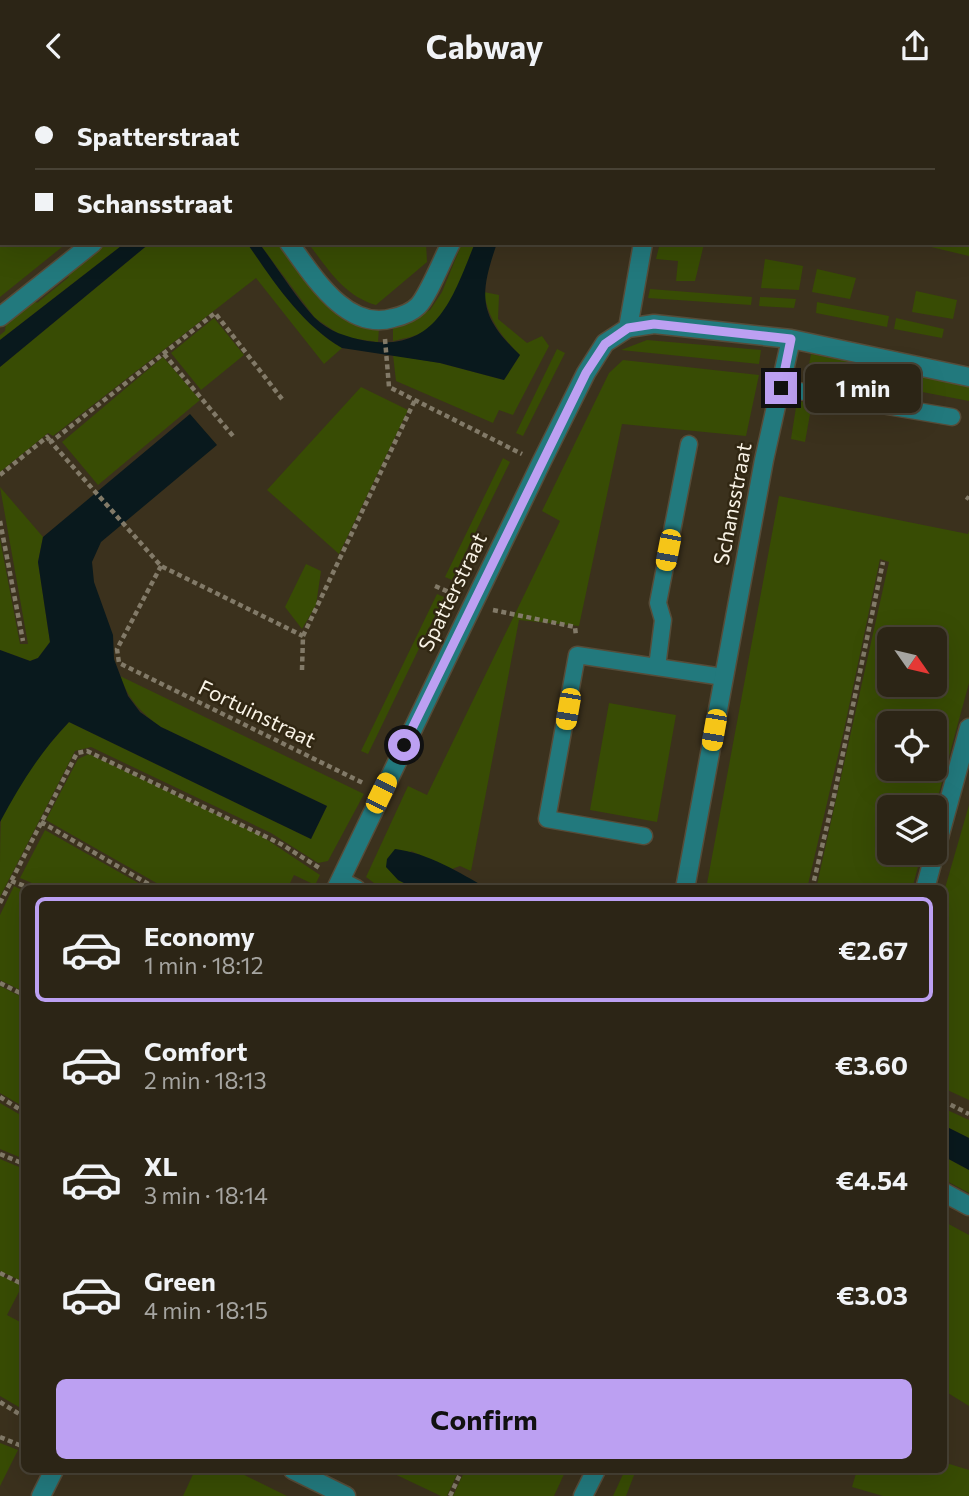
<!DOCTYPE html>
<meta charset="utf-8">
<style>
:root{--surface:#2c2516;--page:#342d1f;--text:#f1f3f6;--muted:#a6a5a1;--line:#484235;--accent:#bca0f2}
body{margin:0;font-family:Commissioner,sans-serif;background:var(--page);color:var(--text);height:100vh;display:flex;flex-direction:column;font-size:26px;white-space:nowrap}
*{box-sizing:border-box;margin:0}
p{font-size:23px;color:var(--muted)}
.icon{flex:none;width:38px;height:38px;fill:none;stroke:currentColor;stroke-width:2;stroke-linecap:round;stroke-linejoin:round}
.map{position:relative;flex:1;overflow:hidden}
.side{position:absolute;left:21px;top:794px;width:926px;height:588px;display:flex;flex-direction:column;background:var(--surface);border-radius:10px;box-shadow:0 7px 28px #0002,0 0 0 2px var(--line)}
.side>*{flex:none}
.hud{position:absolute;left:0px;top:0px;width:970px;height:154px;box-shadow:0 7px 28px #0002,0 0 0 2px var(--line);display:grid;align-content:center;height:154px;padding:0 35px;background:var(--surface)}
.needle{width:46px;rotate:124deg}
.fabs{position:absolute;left:877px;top:536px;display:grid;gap:14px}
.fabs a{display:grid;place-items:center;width:70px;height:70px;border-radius:10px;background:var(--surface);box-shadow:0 7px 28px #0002,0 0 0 2px var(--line);font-size:35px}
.end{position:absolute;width:32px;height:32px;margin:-16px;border:9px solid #bca0f2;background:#111;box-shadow:0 0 0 4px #111}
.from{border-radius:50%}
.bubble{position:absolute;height:49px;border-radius:10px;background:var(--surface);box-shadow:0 7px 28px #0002,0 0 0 2px var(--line);font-size:23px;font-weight:700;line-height:49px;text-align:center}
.car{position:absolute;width:21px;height:42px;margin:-21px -10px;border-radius:9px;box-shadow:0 0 5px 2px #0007;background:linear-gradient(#f5c518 24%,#345 0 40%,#f5c518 0 76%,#345 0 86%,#f5c518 0)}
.hud b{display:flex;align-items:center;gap:24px;height:66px;font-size:26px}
.hud b+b{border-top:2px solid var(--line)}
.hud i{width:18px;height:18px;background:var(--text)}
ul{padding:12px 0 0;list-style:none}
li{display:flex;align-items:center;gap:21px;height:105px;margin:0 14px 10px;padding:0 21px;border:4px solid transparent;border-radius:10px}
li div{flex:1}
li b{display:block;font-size:26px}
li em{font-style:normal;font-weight:700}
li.current{border-color:var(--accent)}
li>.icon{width:63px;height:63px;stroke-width:1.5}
.button{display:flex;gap:14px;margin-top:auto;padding:14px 35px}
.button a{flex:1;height:80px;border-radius:10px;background:var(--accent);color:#111;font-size:28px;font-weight:700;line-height:80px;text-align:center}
header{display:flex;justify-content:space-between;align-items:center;height:91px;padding:0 35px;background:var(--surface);font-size:32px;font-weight:700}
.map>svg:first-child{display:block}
.green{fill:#384c04;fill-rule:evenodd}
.water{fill:#09191d}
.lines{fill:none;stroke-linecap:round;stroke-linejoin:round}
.lane-casing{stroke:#564c39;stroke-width:19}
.street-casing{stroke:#564c39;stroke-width:21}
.path{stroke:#827a68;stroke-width:4.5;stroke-dasharray:5 3.5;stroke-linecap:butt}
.lane{stroke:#22797d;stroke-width:16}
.street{stroke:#22797d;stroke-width:18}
.route{stroke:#bca0f2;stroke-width:9}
.labels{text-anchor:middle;stroke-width:5;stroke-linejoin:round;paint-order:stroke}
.street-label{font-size:21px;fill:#f9f3e6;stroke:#312713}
</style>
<header><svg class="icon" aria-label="back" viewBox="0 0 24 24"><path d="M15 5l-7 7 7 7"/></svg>Cabway<svg class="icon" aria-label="share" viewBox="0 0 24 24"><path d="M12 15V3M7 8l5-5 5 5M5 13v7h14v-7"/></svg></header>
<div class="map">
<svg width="969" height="1405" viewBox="0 0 969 1405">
<rect width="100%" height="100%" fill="#3b311d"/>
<path class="green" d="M0 0H99L2 2V152H67L0 206Z
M969 46V165L914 152H968Z
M103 152H125L0 249V244L5 240 6 230 33 207 37 212 69 186 65 181Z
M150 152H247C274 190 301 233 342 257L324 273 256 187 53 345 48 342 0 381V276Z
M259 152H280C307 192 328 228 379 237L378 251 343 246 315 227Z
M308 152H426L427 171 376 214C344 205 328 178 308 152Z
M462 152H475C463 180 454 217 430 237 420 245 405 247 393 250V235L430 219 442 201Z
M660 152 704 153 695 190H676L678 170 656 168Z
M765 168 803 175 799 199 761 197Z
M817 178 856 187 850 208 812 201Z
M650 198 752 206 751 214 648 207Z
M916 200 957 209 953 228 912 221Z
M484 201 499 204 498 228 527 252 542 245 549 255 513 324 499 319 493 332 396 290 393 264 440 272 504 289 520 264C501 245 488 228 484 201Z
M760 206 796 208 794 217 759 215Z
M817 211 889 225 887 236 816 222Z
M214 227 244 264 201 299 171 262Z
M896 227 944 238 942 247 894 238Z
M647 249 761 259 759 273 621 259Z
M557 258 565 262 523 345 516 342Z
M811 263 969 295V310L808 279Z
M163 266 200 309 98 394 62 351Z
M623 269 759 284 746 345 622 333 579 535 519 529 471 780 460 775 452 778 411 760 398 789 416 798H382L366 786 408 695 427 704 560 430 542 420 609 282Z
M361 296 408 319 339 463 267 399Z
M797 310 812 312 805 351 791 348Z
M503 367 510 371 452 489 445 486Z
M0 396 43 446 38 471 50 551 38 567 30 570 0 559V448L20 553H28Z
M779 405 968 443 969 440V592L935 717 889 716V761H922L912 798H816L889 471 880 468 844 639 807 798H706ZM889 548H934V593H889ZM889 632H934V677H889Z
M306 473 321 480 316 514 302 538 285 516Z
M437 503 444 506 368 663 361 660Z
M120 585 364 703 328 770 318 772 271 742 91 656 75 660 0 806C0 789 0 742 1 729 12 696 46 656 69 631L311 748 327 715 161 636C140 621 129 609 120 585Z
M609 612 676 624 657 731 590 719Z
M89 663 260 744 320 784 315 794 294 784 287 798H167L46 729 78 668Z
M969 714V1009L943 997V804Z
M45 739 149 798H46L20 787Z
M14 795 24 800V901L0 889V824Z
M0 895 24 907V1016L0 1002Z
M0 1012 24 1026V1068L0 1058Z
M943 1017 969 1029V1047L943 1034Z
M943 1065 969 1079V1102L943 1088Z
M0 1068 24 1078V1187L23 1191 0 1180Z
M943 1130 969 1144V1315L943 1299Z
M0 1184 22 1195 7 1224 24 1233V1319L0 1305Z
M0 1352 18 1359 0 1395Z
M943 1371 969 1379V1405H883L852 1396 857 1379H943Z
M195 1379H234L287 1405H183Z
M386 1379H459L447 1405H441Z
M465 1379H566L554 1405H453Z
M625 1379H636L626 1405H613Z"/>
<path class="water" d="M125 152H150L0 276V249Z
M247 152H259C277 176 294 204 314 226 329 241 347 246 367 250 438 261 453 205 475 152H497C479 205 478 224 520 264L504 289 440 272 342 257C301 233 273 190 247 152Z
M190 323 217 354 101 451 92 471 94 491 113 544 114 568 128 605 140 621 161 636 327 715 311 748 69 631C40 661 20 694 0 731V559L30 570 38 567 50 551 38 471 43 446Z
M395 758C428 762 459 781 488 798H416L398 789 386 776 387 768Z
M943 1034 969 1047V1079L943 1065Z"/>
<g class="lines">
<g class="lane-casing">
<path id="lane" d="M781 297 952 326
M657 576 663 529 658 512 689 353
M644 745 547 728 577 564 723 586"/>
</g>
<g class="street-casing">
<path id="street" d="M174 0 176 2
M449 0 450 2
M289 152C312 183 346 241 393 227 402 225 411 222 418 215 428 205 443 167 451 152
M0 226 93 152
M628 237 643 152
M340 790 356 798
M336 798 541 372 586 282 605 252 628 237 654 233 791 248 969 286
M685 798 764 369 791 248
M925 798 969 637
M943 1101 969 1115
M293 1379 346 1405
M41 1405 54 1379
M583 1405 596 1379"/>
</g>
<path class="path" d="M310 0 312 2
M630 0 633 2
M103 2 105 0
M675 2 676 0
M385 248 389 296 522 363
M164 263 233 345
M282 308 215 222 51 351 161 475 303 545
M0 384 47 346 51 351
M966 406 969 408
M0 430 23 550
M161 475 117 558 119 572 365 693
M435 495 456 504
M493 519 575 536 576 545
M302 579 303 545 415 309
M41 731 157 798
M11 790 33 798
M812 798 834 705 883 471
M0 812 77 662 87 660 281 753 321 778
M0 892 24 904
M0 1006 24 1021
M943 1010 969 1023
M0 1063 24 1073
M0 1182 24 1194
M0 1311 24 1326
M0 1346 24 1356
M450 1405 462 1379"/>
<use href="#lane" class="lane"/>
<use href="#street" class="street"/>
</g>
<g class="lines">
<path class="route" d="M404 654 586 282 605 253 628 237 654 233 791 248 781 297"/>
</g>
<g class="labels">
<g class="street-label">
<text transform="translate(733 413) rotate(-79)" y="7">Schansstraat</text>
<text transform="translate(453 501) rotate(-64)" y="7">Spatterstraat</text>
<text transform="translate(257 623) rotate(26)" y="7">Fortuinstraat</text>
</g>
</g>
</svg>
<div class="fabs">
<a><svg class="needle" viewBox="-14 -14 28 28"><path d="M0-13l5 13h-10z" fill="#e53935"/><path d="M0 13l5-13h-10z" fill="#a6a5a1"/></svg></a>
<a><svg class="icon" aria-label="locate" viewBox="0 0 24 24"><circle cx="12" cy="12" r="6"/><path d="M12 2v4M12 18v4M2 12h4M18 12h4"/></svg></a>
<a><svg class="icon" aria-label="layers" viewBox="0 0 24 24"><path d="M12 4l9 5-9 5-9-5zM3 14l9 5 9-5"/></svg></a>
</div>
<i class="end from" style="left:404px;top:654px"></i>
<i class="end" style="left:781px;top:297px"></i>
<div class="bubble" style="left:805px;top:273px;width:116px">1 min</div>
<i class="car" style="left:668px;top:459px;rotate:191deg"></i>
<i class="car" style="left:568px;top:618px;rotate:190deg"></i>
<i class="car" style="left:714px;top:639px;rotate:190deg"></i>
<i class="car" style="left:381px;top:702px;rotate:26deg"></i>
<div class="hud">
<b><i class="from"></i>Spatterstraat</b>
<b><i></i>Schansstraat</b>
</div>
<section class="side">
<ul>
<li class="current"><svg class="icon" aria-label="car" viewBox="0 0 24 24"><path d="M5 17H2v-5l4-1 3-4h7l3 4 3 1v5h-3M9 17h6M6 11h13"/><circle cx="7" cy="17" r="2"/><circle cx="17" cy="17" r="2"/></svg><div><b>Economy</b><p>1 min · 18:12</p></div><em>€2.67</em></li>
<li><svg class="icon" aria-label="car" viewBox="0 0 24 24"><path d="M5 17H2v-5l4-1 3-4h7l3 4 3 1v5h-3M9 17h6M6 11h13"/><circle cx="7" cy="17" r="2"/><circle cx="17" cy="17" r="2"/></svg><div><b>Comfort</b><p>2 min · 18:13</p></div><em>€3.60</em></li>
<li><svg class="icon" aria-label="car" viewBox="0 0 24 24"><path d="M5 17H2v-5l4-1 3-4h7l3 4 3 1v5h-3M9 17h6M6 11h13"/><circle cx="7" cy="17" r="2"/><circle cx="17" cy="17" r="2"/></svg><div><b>XL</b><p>3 min · 18:14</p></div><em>€4.54</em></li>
<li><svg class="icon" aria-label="car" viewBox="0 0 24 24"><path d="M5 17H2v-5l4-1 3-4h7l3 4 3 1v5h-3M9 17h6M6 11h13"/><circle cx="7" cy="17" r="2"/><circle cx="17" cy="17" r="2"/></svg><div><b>Green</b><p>4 min · 18:15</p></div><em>€3.03</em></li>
</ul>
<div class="button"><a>Confirm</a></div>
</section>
</div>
